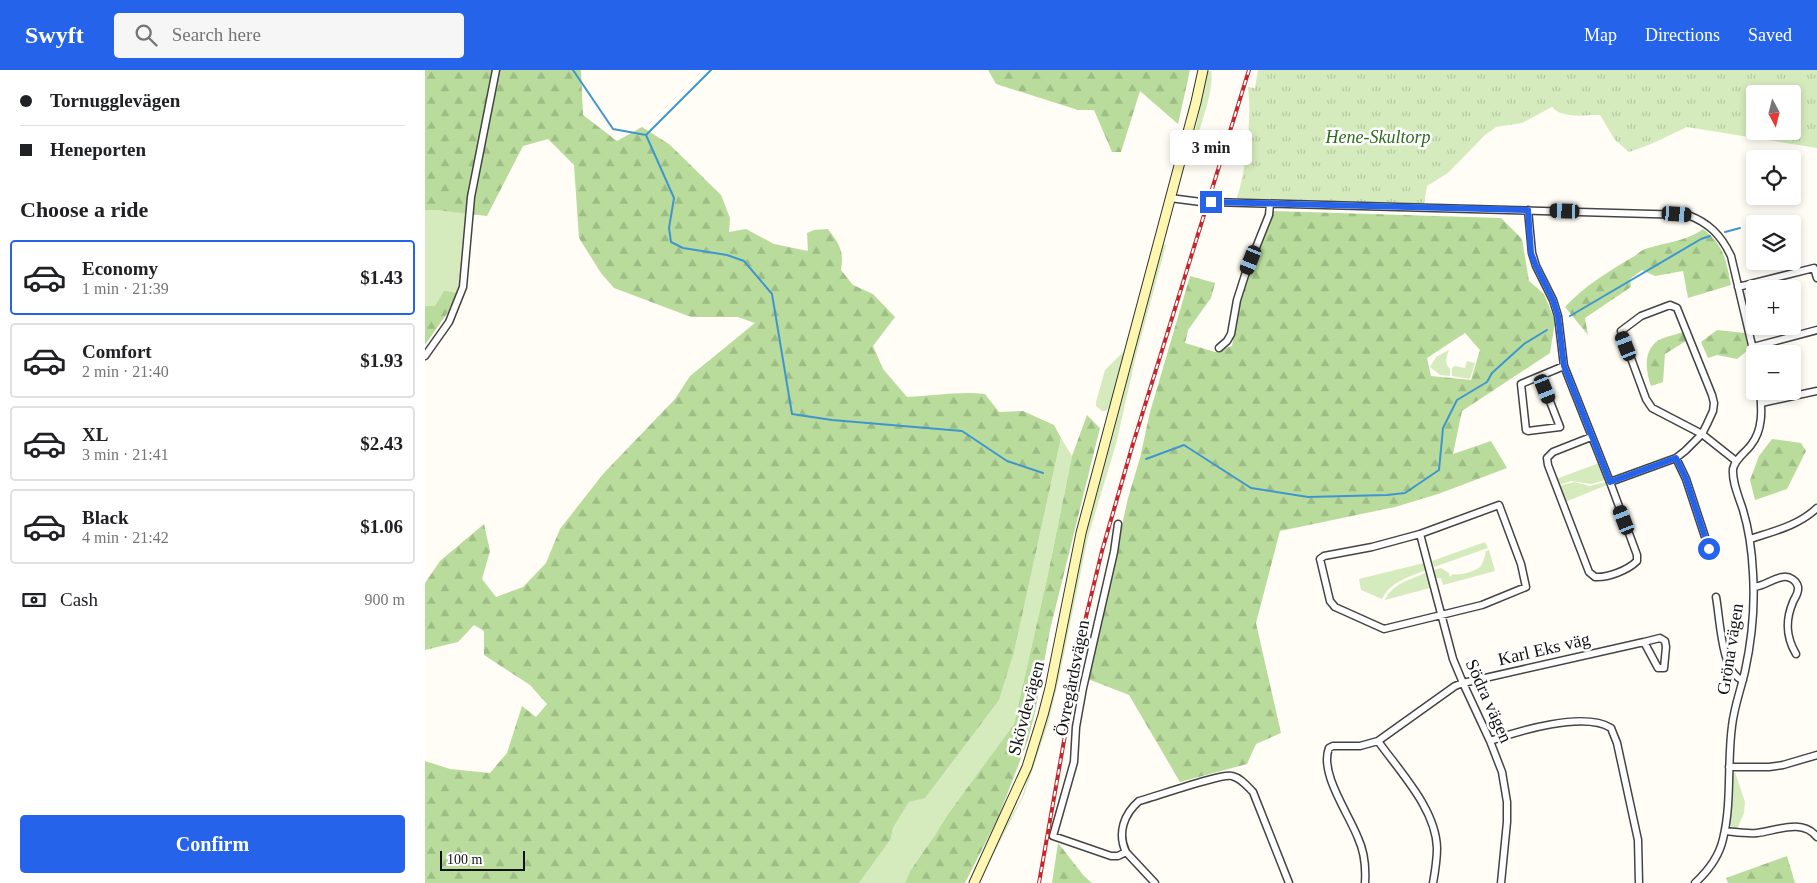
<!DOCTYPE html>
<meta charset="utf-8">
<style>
:root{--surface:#fff;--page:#f6f6f6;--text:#202124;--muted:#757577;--line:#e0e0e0;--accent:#2563eb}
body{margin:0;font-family:Georgia,serif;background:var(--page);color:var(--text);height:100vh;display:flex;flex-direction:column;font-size:19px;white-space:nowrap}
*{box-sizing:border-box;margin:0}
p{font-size:16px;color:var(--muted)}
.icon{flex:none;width:28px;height:28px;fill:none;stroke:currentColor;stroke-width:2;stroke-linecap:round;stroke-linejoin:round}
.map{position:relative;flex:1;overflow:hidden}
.side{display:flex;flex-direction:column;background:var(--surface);width:425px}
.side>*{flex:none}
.top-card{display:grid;align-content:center;height:110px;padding:0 20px;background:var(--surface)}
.needle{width:32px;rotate:173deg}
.tools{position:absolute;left:1321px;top:15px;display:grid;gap:10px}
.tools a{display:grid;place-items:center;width:55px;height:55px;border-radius:5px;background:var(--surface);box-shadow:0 2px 8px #0003;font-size:25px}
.scale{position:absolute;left:15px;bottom:12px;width:85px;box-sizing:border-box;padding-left:5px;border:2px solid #111;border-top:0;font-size:14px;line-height:18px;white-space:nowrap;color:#111;-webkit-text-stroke:4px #fff;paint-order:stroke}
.end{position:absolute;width:22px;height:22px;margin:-11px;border:6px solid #2563eb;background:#fff;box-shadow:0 0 0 2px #fff}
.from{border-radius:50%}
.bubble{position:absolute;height:35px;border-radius:5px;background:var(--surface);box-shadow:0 2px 8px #0003;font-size:16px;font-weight:600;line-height:35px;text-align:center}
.car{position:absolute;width:15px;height:30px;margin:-15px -8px;border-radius:6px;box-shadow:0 0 4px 1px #0007;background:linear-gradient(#222 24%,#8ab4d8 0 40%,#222 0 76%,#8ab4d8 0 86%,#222 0)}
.top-card b{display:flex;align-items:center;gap:18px;height:48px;font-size:19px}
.top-card b+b{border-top:1px solid var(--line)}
.top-card i{width:12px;height:12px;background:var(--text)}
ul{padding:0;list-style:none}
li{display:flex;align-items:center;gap:15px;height:75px;margin:0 10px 8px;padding:0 10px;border:2px solid var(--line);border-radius:5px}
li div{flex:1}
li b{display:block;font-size:19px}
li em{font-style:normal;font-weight:600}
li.selected{border-color:var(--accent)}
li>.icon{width:45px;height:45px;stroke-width:1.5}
h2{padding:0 20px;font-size:22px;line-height:60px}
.pay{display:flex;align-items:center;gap:12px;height:55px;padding:0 20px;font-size:19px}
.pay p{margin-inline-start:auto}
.cta{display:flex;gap:10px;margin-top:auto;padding:10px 20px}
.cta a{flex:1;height:58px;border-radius:5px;background:var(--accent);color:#fff;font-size:20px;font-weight:600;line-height:58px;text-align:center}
header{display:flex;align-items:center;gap:30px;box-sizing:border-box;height:70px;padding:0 25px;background:var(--accent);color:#fff}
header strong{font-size:24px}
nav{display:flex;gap:28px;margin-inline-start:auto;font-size:18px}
.search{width:350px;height:45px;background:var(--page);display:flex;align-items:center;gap:12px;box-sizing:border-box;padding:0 18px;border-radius:5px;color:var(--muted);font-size:19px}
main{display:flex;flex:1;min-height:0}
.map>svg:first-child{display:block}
.grass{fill:#d5ebbd}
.forest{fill:url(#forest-firs);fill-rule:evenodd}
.park{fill:url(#park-tufts);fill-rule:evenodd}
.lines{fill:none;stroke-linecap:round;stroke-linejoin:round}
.stream{stroke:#3f96cf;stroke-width:2}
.street-casing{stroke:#444;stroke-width:9}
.secondary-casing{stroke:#333;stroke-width:11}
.street{stroke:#fff;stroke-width:6}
.secondary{stroke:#fff6b0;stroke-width:9}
.rail-casing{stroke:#c4262e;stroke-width:4}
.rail{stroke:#fff;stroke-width:2;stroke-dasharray:5.5;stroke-linecap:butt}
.route{stroke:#2563eb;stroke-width:6}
.labels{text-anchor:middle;stroke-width:5;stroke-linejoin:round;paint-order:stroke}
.park-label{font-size:18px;font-style:italic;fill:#2f6b1f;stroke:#fff}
.street-label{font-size:18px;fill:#111;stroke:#fff}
</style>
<header>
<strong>Swyft</strong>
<div class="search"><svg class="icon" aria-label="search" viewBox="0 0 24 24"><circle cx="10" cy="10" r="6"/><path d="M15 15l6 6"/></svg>Search here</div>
<nav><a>Map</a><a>Directions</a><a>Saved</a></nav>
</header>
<main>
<section class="side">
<div class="top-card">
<b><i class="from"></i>Tornugglevägen</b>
<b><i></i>Heneporten</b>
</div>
<h2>Choose a ride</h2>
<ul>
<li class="selected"><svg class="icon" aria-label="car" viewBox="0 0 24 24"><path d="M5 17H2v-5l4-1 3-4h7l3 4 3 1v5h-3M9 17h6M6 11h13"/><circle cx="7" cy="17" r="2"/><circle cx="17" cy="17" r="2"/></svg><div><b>Economy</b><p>1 min · 21:39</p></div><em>$1.43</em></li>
<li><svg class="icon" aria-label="car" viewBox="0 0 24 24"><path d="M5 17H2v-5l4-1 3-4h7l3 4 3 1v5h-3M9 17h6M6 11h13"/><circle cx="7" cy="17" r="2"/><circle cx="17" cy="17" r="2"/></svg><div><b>Comfort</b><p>2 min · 21:40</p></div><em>$1.93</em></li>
<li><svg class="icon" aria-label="car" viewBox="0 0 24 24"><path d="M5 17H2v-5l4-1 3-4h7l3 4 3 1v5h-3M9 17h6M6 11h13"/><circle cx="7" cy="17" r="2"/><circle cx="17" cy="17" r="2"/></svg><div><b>XL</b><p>3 min · 21:41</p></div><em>$2.43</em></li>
<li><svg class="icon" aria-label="car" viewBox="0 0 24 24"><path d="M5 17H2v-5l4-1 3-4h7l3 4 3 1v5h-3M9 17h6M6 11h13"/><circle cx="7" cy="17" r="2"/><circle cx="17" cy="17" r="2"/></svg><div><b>Black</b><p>4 min · 21:42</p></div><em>$1.06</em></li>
</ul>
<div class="pay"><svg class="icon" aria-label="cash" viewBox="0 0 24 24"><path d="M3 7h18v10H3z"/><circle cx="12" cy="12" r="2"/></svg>Cash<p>900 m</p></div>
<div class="cta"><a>Confirm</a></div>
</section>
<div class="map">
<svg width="1392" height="813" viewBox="0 0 1392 813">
<defs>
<pattern id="forest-firs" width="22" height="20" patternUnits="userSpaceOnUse" patternTransform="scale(1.25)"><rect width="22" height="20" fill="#b9dc9c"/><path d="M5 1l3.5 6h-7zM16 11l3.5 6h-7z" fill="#9ebc85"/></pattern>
<pattern id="park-tufts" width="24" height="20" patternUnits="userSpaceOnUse" patternTransform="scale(1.25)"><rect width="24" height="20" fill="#d5ebbd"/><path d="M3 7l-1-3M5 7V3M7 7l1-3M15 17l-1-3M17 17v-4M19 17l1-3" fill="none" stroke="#b6c8a1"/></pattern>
</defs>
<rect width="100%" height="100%" fill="#fffdf5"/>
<path class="grass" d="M783 1H786C790 16 775 58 770 74L766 80Z
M0 140H10L41 143 33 223 10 236H0Z
M739 174 741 175 711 286 691 374 663 467 634 608 623 654 599 725 566 789 583 752 597 727 621 654 635 593 660 469Z
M1024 280C1021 288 1019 293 1025 299V306L1015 305 1005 297 1011 287Z
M698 282H699L684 338 681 341H677L671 336V332L680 300Z
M1042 291 1050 293 1045 309 1027 306V298L1030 296 1040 298Z
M636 368 647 386 623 504 589 654 523 744 510 765 485 801 480 813H434L466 769 468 758 484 732 590 578Z
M1174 393 1180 410 1166 414 1146 411 1134 415 1131 409Z
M1149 412 1165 416 1181 412 1182 415 1140 432 1134 416Z
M1060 472 1063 478 1009 497 1007 491Z
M1064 480 1070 501 1018 515 1016 508H1011L1009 500 1016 498 1024 503 1025 507 1028 504C1034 506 1051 501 1055 497 1058 494 1060 485 1061 481Z
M999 493 1001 500C984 507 965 512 957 529L936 520 934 509Z
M1001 503 1005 518 960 530C967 514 986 509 1001 503Z
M1310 702 1320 732 1319 743 1312 759 1307 757 1304 752 1306 706Z"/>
<path class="forest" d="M0 0H156L158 45 192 71 217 57 244 74 296 125 305 148 304 162 321 159 349 174 383 181 382 163 389 160 403 159C415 175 419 181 416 200L428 215 448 224 470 247 448 276 458 299 482 327C508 326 535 321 560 324L574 342 598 341 629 355 636 368 590 578 574 630 500 728 484 732 468 758 466 769 434 813H0V691L25 699 65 703 82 683 97 636 111 647 122 634 105 615 59 585V561L49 555 33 572 0 580V513L15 491 59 454 65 481 57 509 71 527 98 517 121 493 135 459 178 404 250 329 265 306 330 253 313 247H266L189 218 176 203 154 168 149 95 123 69 98 76 62 146 10 140H0Z
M563 0H765L753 54 715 21 696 82H687L669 40H653L571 14Z
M848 141 1076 148 1097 169 1104 211 1119 224 1130 251 1125 283 1037 341 1028 384 1066 371 1082 398 1013 424 970 437 855 461 831 553 856 663 831 674 822 694 755 712 704 625 663 609 703 428 715 388 725 342 765 206 790 213 786 228 763 260 760 273 790 282 807 276 814 231ZM1040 263 1055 280 1046 310 1006 306 1002 288Z
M1278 159C1299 175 1301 190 1306 215L1263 228 1258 201 1230 206 1217 200 1205 209 1206 217 1160 248 1163 265 1140 237C1158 217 1184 201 1208 187 1212 185 1216 180 1220 179 1238 173 1263 171 1278 159Z
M19 221 33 223 28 235 0 275V236H10Z
M1292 260 1320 263 1323 280 1312 289 1292 285 1283 288 1276 272Z
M1258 262 1261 271 1240 284 1238 312 1226 316C1221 302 1218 283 1231 272 1237 267 1250 265 1258 262Z
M662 345 675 358 625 560 610 642 603 670 573 748 540 813H480L485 801 510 765 523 744 589 654 623 504 647 386Z
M1347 369 1376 373 1381 381 1362 419 1330 430 1325 410 1334 386Z
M633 773 659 806 667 813H627Z
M1362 786 1370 813H1303L1301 808Z"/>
<path class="park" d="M833 0H1392V78L1262 57 1226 74 1204 82 1190 70 1175 45C1160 45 1138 49 1127 37L1097 53 1071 57 1060 65 1023 103 1002 116 999 134 811 130C821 105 827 44 823 17L830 18ZM1330 24H1368V61H1330Z"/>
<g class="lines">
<path class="stream" d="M148 0 188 59 221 65
M221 65 249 128 244 158 246 172 258 178 302 185 319 191 347 224 367 344 407 350 537 361 582 391 618 403
M221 65 286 0
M1300 162 1315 158
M1145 246 1276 169 1285 166
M721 389 759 375 826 418 883 427 962 425 980 423 1014 400 1018 358 1032 330 1062 312 1067 303 1099 274 1122 260"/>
<g class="street-casing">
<path id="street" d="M745 128 776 132
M787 132 1263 145C1284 153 1296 165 1306 186L1330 288
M1103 140 1107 183 1111 196 1128 230 1133 246 1139 296 1185 412 1251 388 1260 381 1277 364 1282 354 1288 341 1289 333 1287 325 1252 238 1245 235 1216 246 1196 261 1221 329 1227 338 1277 364 1311 391
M1313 217 1389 198 1392 208
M1328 277 1392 260
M794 278 802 271 806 264 812 230 820 205 844 145 845 134
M0 286 24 252 38 217 46 127 71 0
M1115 306 1135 357 1103 361 1101 360 1096 314 1139 296
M1336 333 1392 321
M1166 367 1128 382 1122 388 1123 395 1164 502 1170 507C1183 508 1203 500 1212 491V485L1185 412
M1251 388 1261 409 1284 479
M1074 435 1096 494 1101 517 1057 535 959 559 910 537 905 531 896 493 895 489 899 486 947 477 995 464Z
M693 454 689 482 658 618 651 657 649 692 628 766 686 786H693L701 782 730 813
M995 464 1028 589 1038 613 1065 671 1077 702 1082 732V752L1076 813
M1325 469C1349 461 1373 456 1392 438
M1329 517C1340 516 1348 508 1358 507 1365 506 1372 511 1373 517 1374 523 1370 527 1368 532 1360 551 1361 567 1371 584
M1291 527C1295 547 1296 604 1318 610
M953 671 1030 616 1038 613 1219 572 1233 598H1239L1241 577 1240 571 1235 568 1219 572
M1065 671C1093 661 1159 641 1186 658L1192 673 1213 770 1214 813
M1304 697H1344L1358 695 1392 685
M1300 761C1310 762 1321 764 1332 763 1351 761 1377 748 1392 767
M701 782C692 763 699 744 714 731 730 727 796 703 807 706 816 708 822 716 828 722L864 813
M940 813C941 798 939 781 933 768 924 744 894 703 904 678L908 676H935L953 671C975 702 1011 739 1012 778 1012 790 1010 802 1008 813
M1270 813C1283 801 1294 787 1298 769 1307 733 1302 693 1307 656 1309 637 1316 619 1320 601 1327 569 1330 535 1328 503 1327 482 1324 460 1318 440 1314 427 1307 413 1308 399 1310 389 1320 383 1326 375 1338 360 1337 340 1335 321"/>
</g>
<g class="secondary-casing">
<path id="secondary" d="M549 813 602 697 618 645 625 618 656 463 771 32 778 0"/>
</g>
<use href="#street" class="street"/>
<use href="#secondary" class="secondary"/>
<g class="rail-casing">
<path id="rail" d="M614 813 649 614 661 547 677 481 707 377 824 0"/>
</g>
<use href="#rail" class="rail"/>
</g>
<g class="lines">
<path class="route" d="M786 132 1103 140 1106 183 1111 196 1128 230 1133 246 1139 296 1185 412 1251 388 1261 409 1284 479"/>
</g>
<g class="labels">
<g class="park-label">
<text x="953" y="73">Hene-Skultorp</text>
</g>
<g class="street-label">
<text transform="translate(1119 579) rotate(-13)" y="6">Karl Eks väg</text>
<text transform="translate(1305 579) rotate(-81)" y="6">Gröna vägen</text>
<text transform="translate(647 608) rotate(-79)" y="6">Övregårdsvägen</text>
<text transform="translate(1064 631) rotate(66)" y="6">Södra vägen</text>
<text transform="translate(601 638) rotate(-75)" y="6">Skövdevägen</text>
</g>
</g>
</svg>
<div class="tools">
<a><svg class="needle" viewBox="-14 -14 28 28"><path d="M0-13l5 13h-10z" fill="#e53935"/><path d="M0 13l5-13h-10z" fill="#757577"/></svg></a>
<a><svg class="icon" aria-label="locate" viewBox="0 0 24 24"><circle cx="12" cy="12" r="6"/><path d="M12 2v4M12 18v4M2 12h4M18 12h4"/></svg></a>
<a><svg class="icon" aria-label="layers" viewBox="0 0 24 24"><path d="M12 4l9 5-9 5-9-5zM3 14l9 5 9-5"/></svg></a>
<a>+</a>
<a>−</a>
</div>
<div class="scale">100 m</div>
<i class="end from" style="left:1284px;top:479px"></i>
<i class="end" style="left:786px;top:132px"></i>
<div class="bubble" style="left:745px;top:60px;width:82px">3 min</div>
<i class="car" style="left:1140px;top:141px;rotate:272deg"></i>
<i class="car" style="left:1252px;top:144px;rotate:94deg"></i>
<i class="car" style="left:826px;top:190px;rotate:202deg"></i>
<i class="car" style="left:1201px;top:276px;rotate:339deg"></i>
<i class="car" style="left:1120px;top:319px;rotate:158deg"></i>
<i class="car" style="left:1199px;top:450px;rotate:339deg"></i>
</div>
</main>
